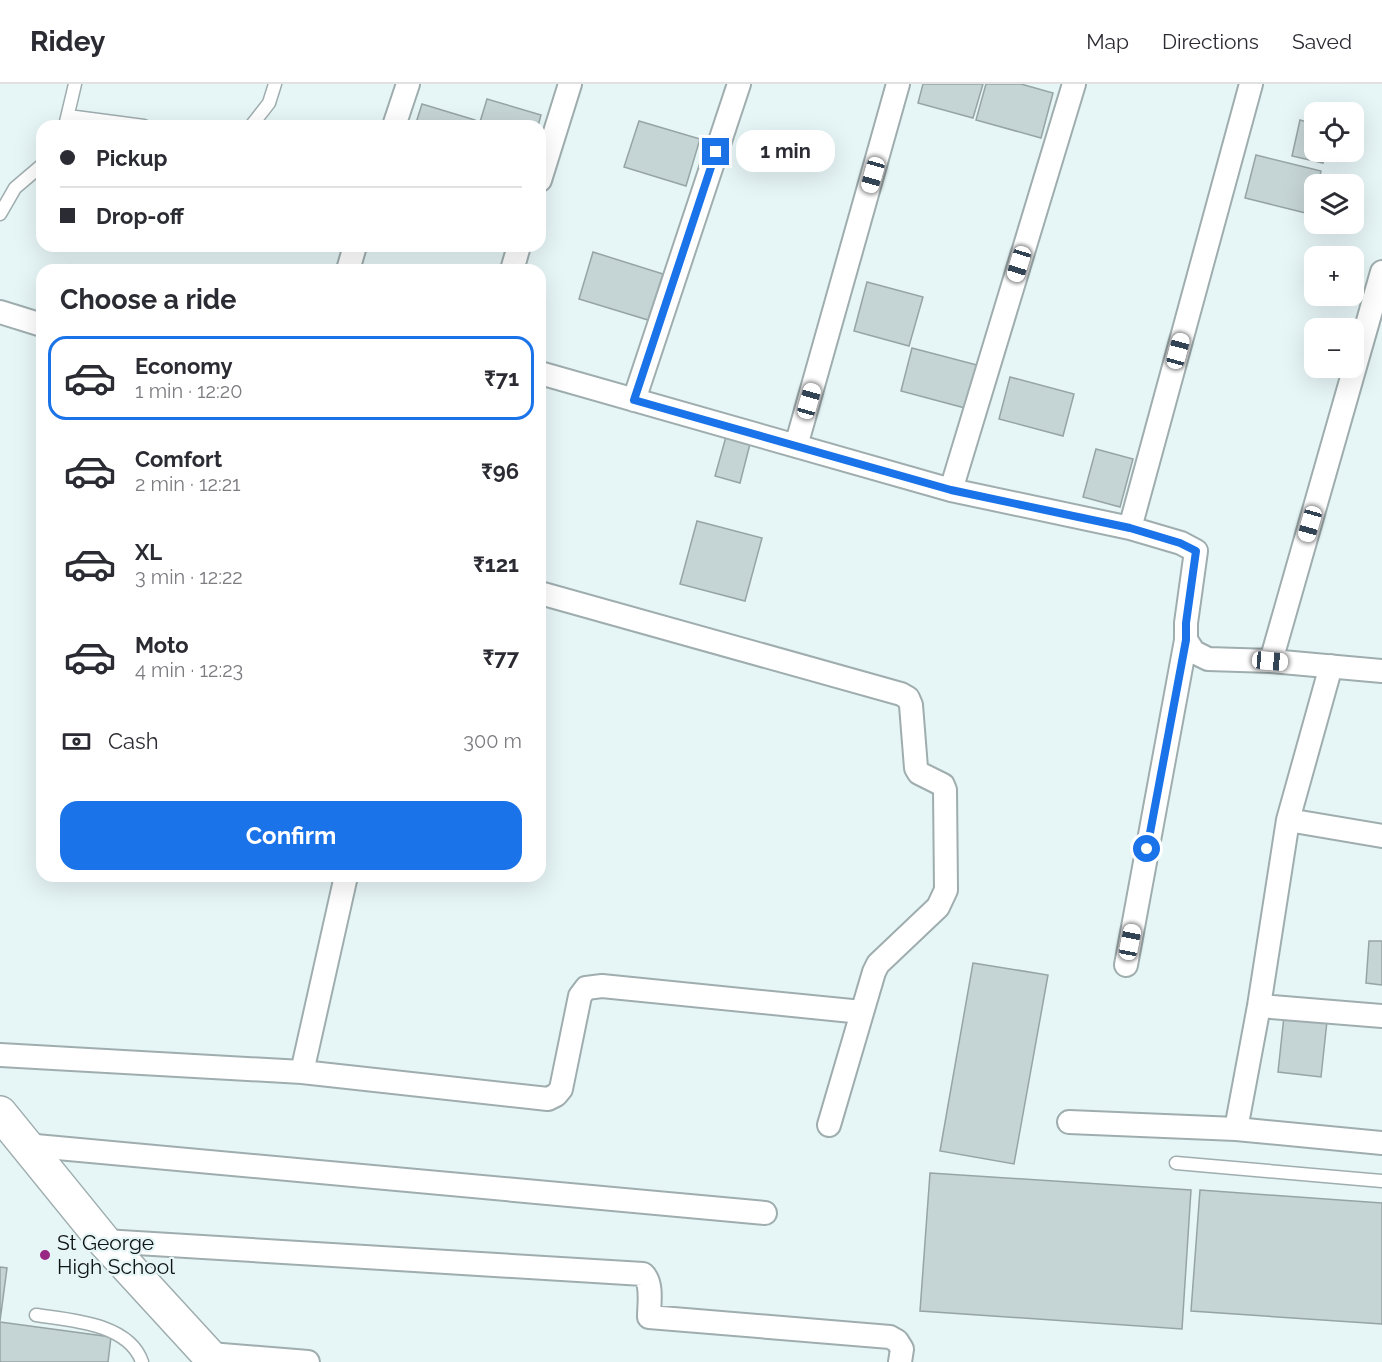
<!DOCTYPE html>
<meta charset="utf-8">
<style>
:root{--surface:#fff;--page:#f7f7f7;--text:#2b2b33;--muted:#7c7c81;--line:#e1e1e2;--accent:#1a73e8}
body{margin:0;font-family:Raleway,sans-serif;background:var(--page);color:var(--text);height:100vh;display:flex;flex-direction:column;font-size:22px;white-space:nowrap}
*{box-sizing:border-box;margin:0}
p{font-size:20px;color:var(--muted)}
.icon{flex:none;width:33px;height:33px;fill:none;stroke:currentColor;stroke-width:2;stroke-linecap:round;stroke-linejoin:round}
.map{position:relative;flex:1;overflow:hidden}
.panel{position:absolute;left:36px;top:180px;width:510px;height:618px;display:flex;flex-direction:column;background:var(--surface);border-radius:18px;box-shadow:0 6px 24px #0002}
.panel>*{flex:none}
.top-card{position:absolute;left:36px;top:36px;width:510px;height:132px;border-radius:18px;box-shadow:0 6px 24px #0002;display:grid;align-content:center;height:132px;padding:0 24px;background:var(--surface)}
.controls{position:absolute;left:1304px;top:18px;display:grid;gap:12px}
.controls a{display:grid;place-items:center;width:60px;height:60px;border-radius:12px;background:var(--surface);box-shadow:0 6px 24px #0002;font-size:30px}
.end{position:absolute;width:27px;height:27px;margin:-14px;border:8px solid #1a73e8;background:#fff;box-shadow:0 0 0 3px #fff}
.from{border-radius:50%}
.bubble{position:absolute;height:42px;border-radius:18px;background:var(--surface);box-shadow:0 6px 24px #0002;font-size:20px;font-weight:700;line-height:42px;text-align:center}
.car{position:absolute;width:18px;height:36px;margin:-18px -9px;border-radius:8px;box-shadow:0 0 4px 2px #0007;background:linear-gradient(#fff 24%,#345 0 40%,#fff 0 76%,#345 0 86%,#fff 0)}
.top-card b{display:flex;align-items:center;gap:21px;height:57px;font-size:22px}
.top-card b+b{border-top:2px solid var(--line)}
.top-card i{width:15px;height:15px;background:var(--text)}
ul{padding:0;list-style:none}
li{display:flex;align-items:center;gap:18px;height:84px;margin:0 12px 9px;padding:0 12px;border:3px solid transparent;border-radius:18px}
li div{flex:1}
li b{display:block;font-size:22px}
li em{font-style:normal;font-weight:700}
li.current{border-color:var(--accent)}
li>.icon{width:54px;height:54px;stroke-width:1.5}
h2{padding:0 24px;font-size:27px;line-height:72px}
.pay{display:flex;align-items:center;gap:15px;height:66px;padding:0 24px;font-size:22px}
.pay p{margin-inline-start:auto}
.primary-button{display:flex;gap:12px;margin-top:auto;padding:12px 24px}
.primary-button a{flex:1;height:69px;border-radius:18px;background:var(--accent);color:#fff;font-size:24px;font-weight:700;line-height:69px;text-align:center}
header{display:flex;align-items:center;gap:36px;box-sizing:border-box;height:84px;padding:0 30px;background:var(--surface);border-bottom:2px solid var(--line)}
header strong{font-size:28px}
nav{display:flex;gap:33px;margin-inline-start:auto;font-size:21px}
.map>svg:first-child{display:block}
.building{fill:#c5d4d5;stroke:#96a4a5;stroke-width:1.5}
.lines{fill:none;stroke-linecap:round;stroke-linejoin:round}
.lane-casing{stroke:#9fadae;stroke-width:15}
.street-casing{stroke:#9fadae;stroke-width:26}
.secondary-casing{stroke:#9fadae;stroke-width:36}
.lane{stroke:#fff;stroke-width:12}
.street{stroke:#fff;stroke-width:22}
.secondary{stroke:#fff;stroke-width:33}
.route{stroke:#1a73e8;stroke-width:8}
.poi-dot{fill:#9a2683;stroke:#e6f5f6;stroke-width:2}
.labels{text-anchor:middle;stroke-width:4.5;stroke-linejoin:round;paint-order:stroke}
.poi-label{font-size:21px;fill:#0f1414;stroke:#e6f5f6;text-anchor:start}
</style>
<header>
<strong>Ridey</strong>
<nav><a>Map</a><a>Directions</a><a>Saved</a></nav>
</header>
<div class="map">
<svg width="1382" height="1278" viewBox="0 0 1382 1278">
<rect width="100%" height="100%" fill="#e6f5f6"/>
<path class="building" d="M923 0H983L973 34 918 19Z
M986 0H1021L1053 9 1041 54 976 36Z
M487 15 541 31 538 42H494L480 38Z
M422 20 475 36 473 42H415Z
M1300 36 1314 40V68H1326L1323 79 1292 72Z
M639 37 700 55 686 102 624 83Z
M1256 71 1321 87 1318 100H1314V116L1310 130 1245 114Z
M482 162H499L498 167Z
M593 168 663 190 648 236 579 215Z
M867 198 923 213 909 262 854 247Z
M912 264 977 281 965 324 901 307Z
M1010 293 1074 310 1063 352 999 335Z
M727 349 751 356 740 399 715 392Z
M1096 365 1133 375 1120 423 1083 413Z
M697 437 762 454 745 517 680 500Z
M1369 857H1382V901L1366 899Z
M973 879 1048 891 1014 1080 940 1067Z
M1284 932 1327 937 1321 993 1278 988Z
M930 1089 1191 1106 1182 1245 920 1227Z
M1200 1106 1382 1119V1240L1191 1227Z
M0 1183 7 1184 0 1237Z
M0 1238 111 1253 108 1278H0Z"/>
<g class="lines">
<g class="lane-casing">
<path id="lane" d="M68 32 144 42
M65 42 75 0
M251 42 269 19 275 0
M0 130 15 104 42 81
M1176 1079 1382 1097
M36 1231C69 1236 129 1239 142 1278"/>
</g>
<g class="street-casing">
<path id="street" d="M394 42 408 0
M540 96 570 0
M348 186 355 162
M512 186 519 162
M0 228 42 241
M540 289 951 406 1130 444 1181 459 1196 467 1186 539V556L1194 568 1208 575 1271 577 1382 587
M634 316 739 0
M796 362 898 0
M951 406 1074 0
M1130 444 1251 0
M540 509 901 610 908 614 911 621 916 684 919 689 943 701 945 706 946 806 938 823 878 880 874 888 829 1041
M1271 577 1382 188
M1288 736 1382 752
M1126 881 1186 556
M1259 922 1382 932
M0 971 302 988 548 1015 556 1011 561 1005 580 912 586 904 602 902 862 928
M302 988 346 792
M1069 1038 1236 1045 1382 1059
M1236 1045 1259 922 1288 736 1331 582
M25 1061 765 1129
M104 1157 643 1190C653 1199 649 1220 649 1233L890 1253 897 1257 902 1265 900 1278
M210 1270 308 1278"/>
</g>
<g class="secondary-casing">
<path id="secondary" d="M0 1029 104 1157 215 1278"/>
</g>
<use href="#lane" class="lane"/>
<use href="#street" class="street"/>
<use href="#secondary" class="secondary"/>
</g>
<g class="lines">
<path class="route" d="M716 68 634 316 951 406 1130 444 1180 459 1196 467 1186 539V556L1147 765"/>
</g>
<circle class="poi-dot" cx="45" cy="1171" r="6"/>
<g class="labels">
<g class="poi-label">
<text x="57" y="1166">St George<tspan x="57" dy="24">High School</tspan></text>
</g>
</g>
</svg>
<div class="controls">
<a><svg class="icon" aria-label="locate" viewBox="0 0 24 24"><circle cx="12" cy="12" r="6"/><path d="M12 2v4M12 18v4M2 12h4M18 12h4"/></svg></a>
<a><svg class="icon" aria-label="layers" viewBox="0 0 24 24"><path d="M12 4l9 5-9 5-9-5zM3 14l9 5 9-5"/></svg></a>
<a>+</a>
<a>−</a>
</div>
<i class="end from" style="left:1147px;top:765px"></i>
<i class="end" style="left:716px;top:68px"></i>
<div class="bubble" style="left:736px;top:46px;width:99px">1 min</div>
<i class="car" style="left:873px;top:91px;rotate:196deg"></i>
<i class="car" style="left:1019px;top:180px;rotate:197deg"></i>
<i class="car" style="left:1178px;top:267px;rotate:15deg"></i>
<i class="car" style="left:809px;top:317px;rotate:16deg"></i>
<i class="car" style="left:1310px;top:440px;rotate:196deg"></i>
<i class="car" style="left:1270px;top:577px;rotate:95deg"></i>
<i class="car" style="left:1130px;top:858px;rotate:11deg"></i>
<div class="top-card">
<b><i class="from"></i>Pickup</b>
<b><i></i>Drop-off</b>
</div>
<section class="panel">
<h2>Choose a ride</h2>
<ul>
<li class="current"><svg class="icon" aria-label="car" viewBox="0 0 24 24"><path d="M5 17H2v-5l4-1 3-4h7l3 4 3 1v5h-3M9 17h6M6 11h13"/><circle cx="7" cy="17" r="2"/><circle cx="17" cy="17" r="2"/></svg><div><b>Economy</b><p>1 min · 12:20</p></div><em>₹71</em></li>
<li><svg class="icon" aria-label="car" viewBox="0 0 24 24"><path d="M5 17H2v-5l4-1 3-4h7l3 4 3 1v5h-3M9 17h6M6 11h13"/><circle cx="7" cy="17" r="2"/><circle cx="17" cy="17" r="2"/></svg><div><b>Comfort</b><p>2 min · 12:21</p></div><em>₹96</em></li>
<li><svg class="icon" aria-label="car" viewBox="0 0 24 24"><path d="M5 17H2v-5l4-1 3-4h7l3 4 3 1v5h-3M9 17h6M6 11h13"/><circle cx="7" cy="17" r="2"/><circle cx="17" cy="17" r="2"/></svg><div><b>XL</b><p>3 min · 12:22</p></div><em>₹121</em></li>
<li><svg class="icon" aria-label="car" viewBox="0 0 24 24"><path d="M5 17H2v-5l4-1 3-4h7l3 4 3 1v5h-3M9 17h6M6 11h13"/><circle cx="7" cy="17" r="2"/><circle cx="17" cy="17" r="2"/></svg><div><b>Moto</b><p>4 min · 12:23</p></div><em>₹77</em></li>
</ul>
<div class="pay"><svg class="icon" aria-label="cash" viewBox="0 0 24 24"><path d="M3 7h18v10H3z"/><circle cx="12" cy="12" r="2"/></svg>Cash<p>300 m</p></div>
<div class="primary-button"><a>Confirm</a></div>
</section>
</div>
